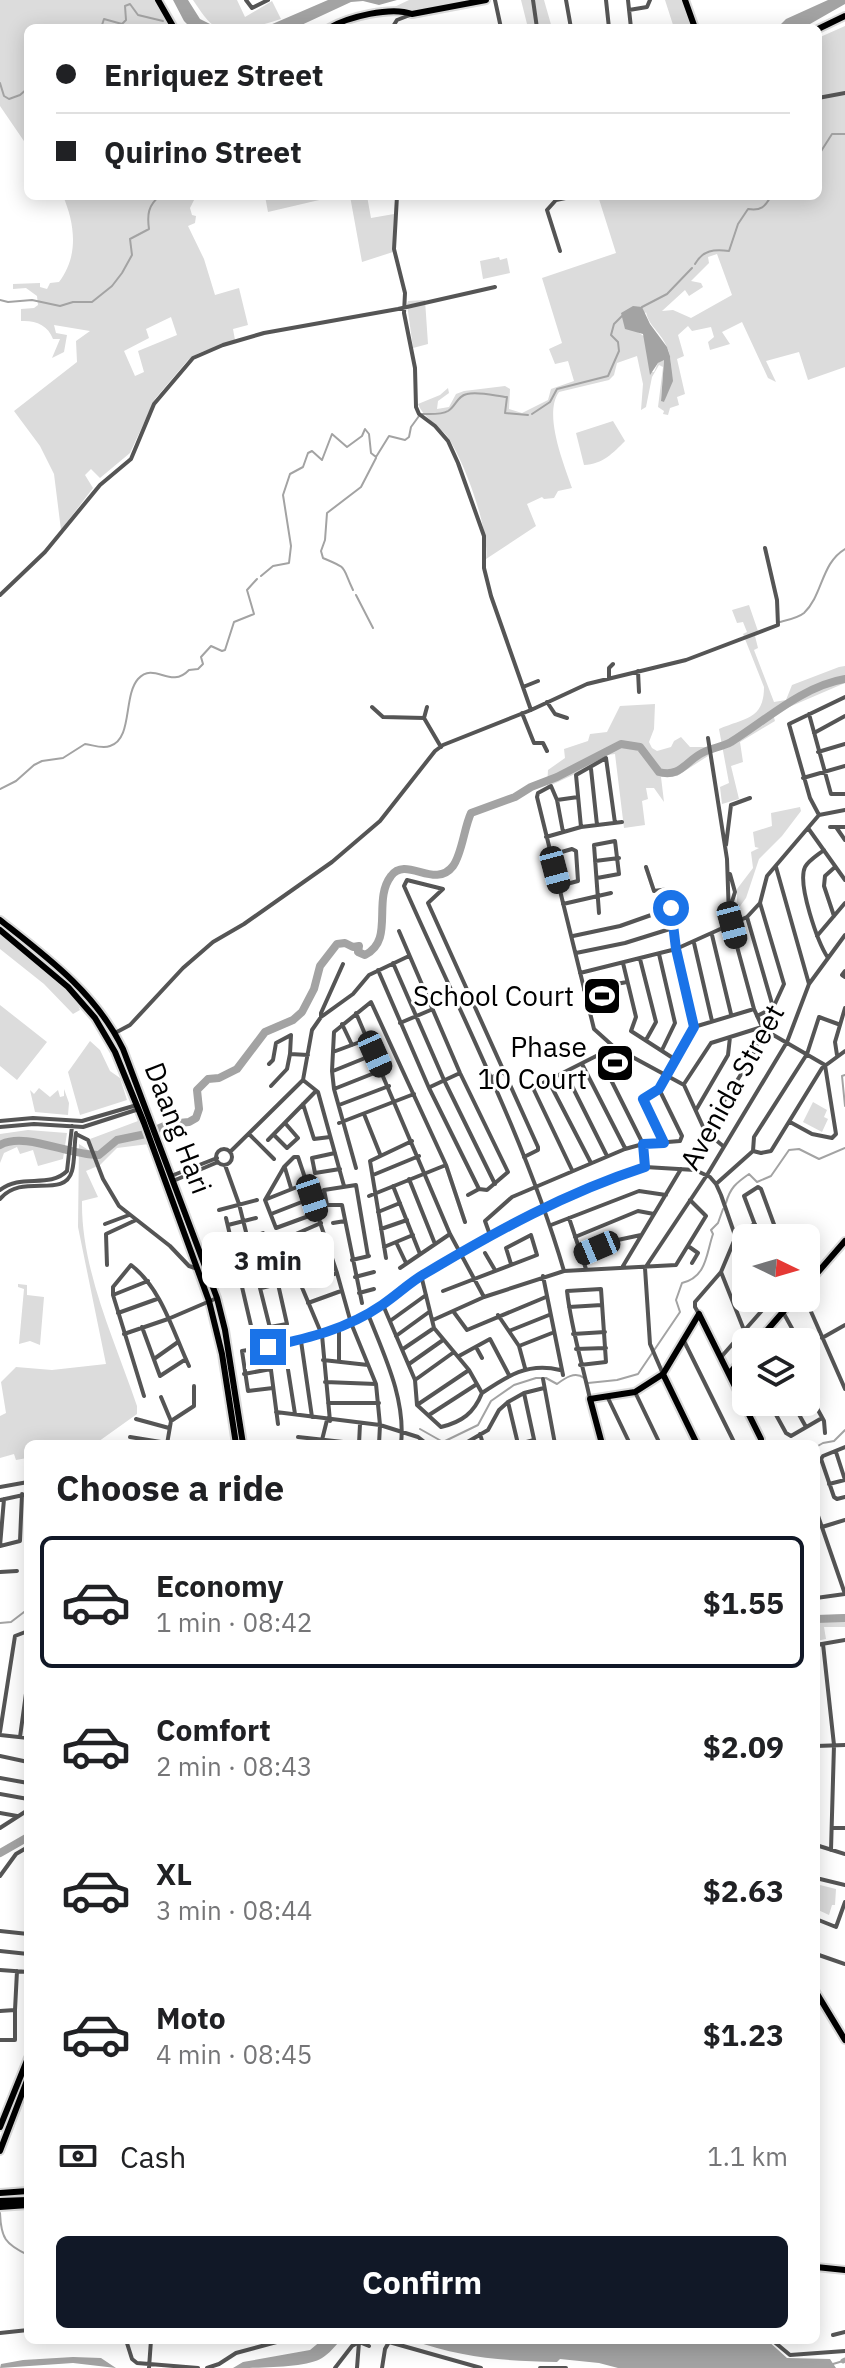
<!DOCTYPE html>
<meta charset="utf-8">
<style>
:root{--surface:#fff;--page:#f6f6f6;--text:#202124;--muted:#757577;--line:#e0e0e0;--accent:#111827}
body{margin:0;font-family:"IBM Plex Sans",sans-serif;background:var(--page);color:var(--text);height:100vh;display:flex;flex-direction:column;font-size:30px;white-space:nowrap}
*{box-sizing:border-box;margin:0}
p{font-size:26px;color:var(--muted)}
.icon{flex:none;width:44px;height:44px;fill:none;stroke:currentColor;stroke-width:2;stroke-linecap:round;stroke-linejoin:round}
.map{position:relative;flex:1;overflow:hidden}
.side{position:absolute;left:24px;top:1440px;width:796px;height:904px;display:flex;flex-direction:column;background:var(--surface);border-radius:12px;box-shadow:0 4px 20px #0003}
.side>*{flex:none}
.guide{position:absolute;left:24px;top:24px;width:798px;height:176px;border-radius:12px;box-shadow:0 4px 20px #0003;display:grid;align-content:center;height:176px;padding:0 32px;background:var(--surface)}
.needle{width:52px;rotate:95deg}
.fabs{position:absolute;left:732px;top:1224px;display:grid;gap:16px}
.fabs a{display:grid;place-items:center;width:88px;height:88px;border-radius:12px;background:var(--surface);box-shadow:0 4px 20px #0003;font-size:40px}
.end{position:absolute;width:36px;height:36px;margin:-18px;border:10px solid #1a73e8;background:#fff;box-shadow:0 0 0 4px #fff}
.from{border-radius:50%}
.bubble{position:absolute;height:56px;border-radius:12px;background:var(--surface);box-shadow:0 4px 20px #0003;font-size:26px;font-weight:700;line-height:56px;text-align:center}
.car{position:absolute;width:24px;height:48px;margin:-24px -12px;border-radius:10px;box-shadow:0 0 6px 2px #0007;background:linear-gradient(#222 24%,#8ab4d8 0 40%,#222 0 76%,#8ab4d8 0 86%,#222 0)}
.guide b{display:flex;align-items:center;gap:28px;height:76px;font-size:30px}
.guide b+b{border-top:2px solid var(--line)}
.guide i{width:20px;height:20px;background:var(--text)}
ul{padding:0;list-style:none}
li{display:flex;align-items:center;gap:24px;height:132px;margin:0 16px 12px;padding:0 16px;border:4px solid transparent;border-radius:12px}
li div{flex:1}
li b{display:block;font-size:30px}
li em{font-style:normal;font-weight:700}
li.active{border-color:var(--accent)}
li>.icon{width:72px;height:72px;stroke-width:1.5}
h2{padding:0 32px;font-size:36px;line-height:96px}
.pay{display:flex;align-items:center;gap:20px;height:88px;padding:0 32px;font-size:30px}
.pay p{margin-inline-start:auto}
.primary-button{display:flex;gap:16px;margin-top:auto;padding:16px 32px}
.primary-button a{flex:1;height:92px;border-radius:12px;background:var(--accent);color:#fff;font-size:32px;font-weight:700;line-height:92px;text-align:center}
.map>svg:first-child{display:block}
.green{fill:#dcdcdc;fill-rule:evenodd}
.water{fill:#a3a3a3}
.lines{fill:none;stroke-linecap:round;stroke-linejoin:round}
.stream{stroke:#a3a3a3;stroke-width:2}
.canal{stroke:#a3a3a3;stroke-width:5}
.river{stroke:#a3a3a3;stroke-width:8}
.major-casing{stroke:#dbdbdb;stroke-width:10}
.minor{stroke:#555;stroke-width:4}
.major{stroke:#000;stroke-width:6}
.route{stroke:#1a73e8;stroke-width:10}
.labels{text-anchor:middle;stroke-width:6;stroke-linejoin:round;paint-order:stroke}
.poi-label{font-size:28px;fill:#000;stroke:#fff;text-anchor:end}
.street-label{font-size:28px;fill:#000;stroke:#fff}
</style>
<div class="map">
<svg width="845" height="2368" viewBox="0 0 845 2368">
<rect width="100%" height="100%" fill="#fff"/>
<path class="green" d="M0 0H156L172 28H28V147L0 106Z
M193 0H237L245 17 272 1 281 19C266 24 233 34 218 28 208 24 200 10 193 0Z
M409 0H464L465 3 420 11 390 9Z
M521 0H544L552 28H528Z
M665 0H682L691 28H674Z
M845 26V367L808 380 799 352 766 361 776 382 768 378 742 322 722 332 730 344 710 350 708 342 714 337 711 327 692 331 688 326 678 335 684 356 677 359 685 394 677 397 679 405 670 408 668 415 663 414 664 411 658 407 663 367 659 365 652 377 646 407 641 410 643 384 637 356 617 363 614 375 609 380 559 392C543 414 564 464 572 488L558 491 554 498 544 499 542 497 527 504 536 526 486 559C490 531 464 460 447 436 438 425 423 417 418 404L440 395 448 388 449 393 438 401 437 409 449 407 456 394 464 391 505 386 510 389 509 409 522 413 548 400 551 389 574 381 568 361 555 364 549 349 562 343 542 278 616 253 598 196H818V38ZM717 254 732 295 691 318 673 310 662 311 685 290 689 296 703 287 701 283 691 281 709 263 708 257ZM646 312C648 322 653 326 659 334 677 357 672 377 664 402L661 400 664 359 658 363 654 372H650L645 337 635 330Z
M63 196H196L190 208 192 215 196 216 195 223 188 226 204 259 215 295 239 288 248 325 233 329 235 340 199 353 188 360 155 399 130 453 100 478 91 469 85 475 93 488 61 530 54 474 40 446 14 411 77 362 76 341 90 331 54 325 56 333 67 335 64 352 52 358 60 339H53C48 325 35 320 21 321V309L34 308 38 305 37 296 26 288 13 289V284L40 283V287L47 289 50 283 59 282C79 256 75 224 63 196ZM171 317 177 335 138 351 144 372 135 376 124 351 149 338 146 329Z
M265 196H332V197L268 212Z
M350 196H367L371 218 394 214 393 252 362 262Z
M499 257 500 260 507 258 510 273 483 279 480 261Z
M425 300 428 344 413 348 407 304 408 301Z
M613 421 625 441C613 453 603 464 584 465L576 433Z
M749 605 759 634 755 636 758 648 754 650 774 702 786 700 792 685 839 667 845 666V683L773 714 775 721 740 742 743 762 731 766 739 799 722 804 720 787 729 783 719 729C744 718 764 720 764 687L743 634 747 632 743 622 737 623 732 610Z
M655 704 654 729 649 742 652 748 657 751 671 747 674 741 681 737 690 747H706L708 756 677 776 661 777 664 802 654 788H646L648 799 642 801 645 825 624 828 615 754 607 755 590 767 547 787 548 770 565 758 564 749 588 741 590 734 607 732 620 706Z
M800 807 801 811 782 836 759 859 746 898 738 909 730 914V905L737 902V889L753 868 751 852 759 848 755 847 753 832 772 826 771 813Z
M0 936C19 952 75 988 80 1010L73 1014 44 984 0 949Z
M0 1005 47 1042 17 1080 0 1066Z
M90 1041 100 1050 110 1071 120 1078 127 1100 80 1115 68 1072Z
M39 1088 50 1097 58 1090 60 1097 64 1096V1089L69 1103 68 1115 35 1112 30 1090 34 1094Z
M813 1102 827 1110 824 1117 828 1119 822 1132 803 1122Z
M138 1121 149 1144 117 1148 100 1165 86 1171 98 1197 82 1201C81 1270 115 1341 137 1406V1414L95 1444H28V1461L27 1458 16 1460 14 1454 0 1458V1416L6 1413 1 1382 16 1367 52 1370 106 1364 78 1227 79 1144 90 1151V1139Z
M28 1130 67 1133 63 1159 38 1166 33 1150 20 1154 17 1147 4 1153 0 1163V1134Z
M18 1284 27 1285V1295L44 1297 40 1345 30 1341 19 1344 24 1289 18 1287Z
M845 1614V1627H824L826 1639 816 1641V1616Z
M816 1884 836 1889 835 1905H832L829 1915 816 1909Z"/>
<path class="water" d="M173 0H188L200 19 218 28H191L184 21Z
M328 0H397L379 5 363 1 351 2 295 28H263Z
M828 0H845V4L803 28H777L786 19Z
M633 306 642 307 650 324 667 347 670 356 673 381 664 402 661 401 664 360 658 363 650 375 643 334 625 329 621 313Z
M322 2340H341C335 2346 329 2354 322 2358 308 2368 252 2368 233 2368L243 2362 310 2350Z
M411 2340H767L787 2358 830 2359 836 2368H618L599 2363 560 2359 557 2362C503 2361 463 2358 411 2340Z
M73 2357 101 2358 116 2368 73 2363 0 2368 1 2364 23 2360Z"/>
<g class="lines">
<path class="stream" d="M101 28 104 19 122 24 126 20 125 6 130 4 138 15 163 21
M0 83 4 96 9 99 20 95 28 88
M818 156 832 134H845
M695 264C703 250 714 249 729 251L738 224 748 209C761 211 765 207 771 196
M0 300 8 302 32 300 60 306 73 302H92L112 286 122 273 132 255 130 239 149 229C147 215 148 205 160 196
M642 307 667 294 692 268
M422 414C431 414 441 415 448 411 456 406 457 396 467 394 478 391 496 396 507 397L505 413 528 415
M532 414 550 402 557 389 608 376 619 351 618 342 611 335 614 324 622 316
M261 576 273 566 289 563 291 546 283 495 290 474 303 467 308 453 312 451 322 460 332 434 347 447 362 436 365 429 369 434 371 453 376 457 389 436 405 440 409 437 411 427 419 416
M353 590C341 565 349 569 323 558L321 551 325 540 327 513 361 487 376 458
M356 595 373 628
M780 622C788 620 798 618 804 613 823 595 821 563 845 549
M0 789 16 781 34 765 42 761 63 758 85 744C93 745 102 749 110 746 133 739 123 696 138 679 155 661 170 690 189 670L198 669 203 664 201 657 211 646 222 651 225 650 234 622 254 614 247 590 257 579
M845 1075 842 1076 845 1106
M726 1203C730 1188 736 1183 749 1174L757 1182 771 1176 789 1150 799 1149 819 1159 845 1148
M588 1383 617 1380 638 1374 680 1312 676 1300 682 1283C707 1277 706 1254 713 1234L711 1230 718 1223 723 1209
M420 1429 443 1442 478 1425 491 1401 514 1385 536 1378H546L557 1384C565 1378 575 1371 584 1378
M816 1447 823 1443 834 1441 845 1430
M0 1623 11 1622 28 1609
M0 2213C1 2238 5 2244 28 2255
M833 2364 843 2361"/>
<path class="canal" d="M843 2361 845 2360"/>
<path class="river" d="M0 1145C25 1131 69 1156 99 1155L117 1140 146 1134 169 1124 189 1122 196 1118 199 1109 197 1090 208 1079 219 1078 237 1069 265 1032 293 1020 302 1012 314 989 320 966 337 944 345 943 353 947 359 946 358 952 365 955C395 940 372 901 391 876 406 855 435 890 453 866 462 854 464 828 471 813L515 797 531 787 557 777 621 744 640 747 659 772C680 778 686 761 702 753 711 748 722 747 731 742 766 720 803 686 845 679
M816 1619 845 1618
M0 1853 28 1837"/>
<g class="major-casing">
<path id="major" d="M158 0 174 28
M685 0 695 28
M329 28C348 17 391 6 412 14L486 0
M818 29 845 16
M0 920C47 957 96 993 123 1049L217 1298 225 1330 243 1444
M0 930 68 987 95 1018 115 1052 144 1123 209 1301 222 1354 236 1444
M806 1286 845 1241
M699 1314 761 1439V1444
M757 1342 795 1298
M663 1374 697 1444
M729 1374 746 1354
M602 1444 590 1399 635 1392 663 1374 699 1314
M816 1992 845 2040
M0 2127 28 2058
M0 2151 28 2078
M0 2193 28 2191
M0 2201 28 2200
M0 2207 28 2205
M816 2267 845 2270"/>
</g>
<path class="minor" d="M246 0 252 8 268 0
M495 0 501 28
M533 0 537 28
M566 0 571 28
M606 0 609 28
M628 0 631 28
M629 10 647 7 650 0
M392 28 397 20 410 15
M818 98 845 93
M397 196 394 249 405 293 404 313 415 368 416 407 419 414 435 426 448 441 458 463 484 536V568L491 596 531 710
M560 251 547 210 556 200 575 196
M0 595 45 552 100 485 131 459 154 404 193 358 223 345 264 333 398 309 495 287
M638 671 639 692
M609 678V668L613 664
M523 687 538 681
M547 702 555 714 567 718
M372 707 383 717 424 718 441 747
M522 713 534 743H543L547 751
M809 714 831 794H845
M424 718 427 707
M814 733 845 716
M708 738 727 859 729 917 754 1009 763 1029 825 1065 836 1134 832 1138 812 1134 790 1122
M818 752 845 744
M591 769 597 825
M803 778 845 766
M557 800 578 797
M819 815 810 798 789 724 845 697
M581 827 576 775 606 758 615 823
M830 827H845
M836 827 845 840
M808 828 845 880
M563 832 557 800 551 786 538 793 537 797 594 1029 614 1047 684 1085 705 1131 723 1146
M546 837 581 827 622 822
M726 845 731 805 750 798
M824 850C818 855 809 860 805 867 797 884 818 943 828 958
M551 855 572 849 576 851 578 881 559 886
M595 861 619 858
M646 867 654 891 669 889 676 949 694 1027
M597 878 619 874 615 841 594 845 599 913
M670 901 686 898
M563 904 611 893
M729 911 735 892 730 874
M834 916 824 886 825 876 835 867
M747 917 773 1007
M399 931 460 1073 508 1172 487 1190 479 1189 468 1195
M712 935 731 1014
M573 936 620 926 671 908
M817 936 845 903
M694 943 712 1021
M576 953 625 943 673 928
M659 954 675 1023 662 1050
M640 959 656 1022 646 1040
M393 963 444 1080 495 1184
M623 963 636 1017 631 1031 676 1060
M378 970 429 1088 479 1189
M845 971 842 975 845 977
M580 973 676 949 747 917 760 903 767 876 819 815 845 810
M809 984 845 935
M584 990 627 982
M454 999 469 993
M356 1013 450 1234 484 1297
M757 1016 773 1008 784 984 760 903
M321 1017V1013L343 964
M400 1023 433 1009
M342 1024 352 1045
M115 1033 130 1025 183 968 213 942 244 924 332 862 380 821 435 751 443 745 531 710 587 684 686 660 778 625 777 600 765 548
M333 1052 368 1039
M837 1055 835 1042 845 1008
M599 1056 643 1144 645 1167
M269 1064 273 1060 276 1043 291 1035 290 1054
M582 1064 625 1148
M333 1071 375 1054
M565 1072 607 1156
M489 1078 505 1072
M303 1080 318 1092 344 1186
M548 1080 591 1163
M684 1084 711 1043 762 1027
M271 1086 287 1069 290 1054 308 1055
M430 1087 460 1073
M334 1089 382 1070
M303 1104 314 1139 330 1137
M339 1105 389 1086
M696 1110 728 1055 730 1037
M364 1114 380 1154
M0 1121 33 1118 82 1121 137 1105
M339 1123 414 1094
M0 1127 34 1124 83 1127 139 1109
M705 1131 752 1057 763 1029
M76 1134 88 1140 103 1179 119 1206 170 1246 189 1266 198 1269
M249 1134 274 1159
M274 1135 287 1148 298 1138 285 1123
M268 1140 316 1091
M664 1143 643 1099 659 1089 694 1027 754 1009
M216 1157a8 8 0 1 1 16 0a8 8 0 1 1-16 0Z
M753 1151 754 1137 807 1054 819 1017 838 1024
M230 1152 303 1080 312 1030 321 1017 353 994 369 975 409 956
M335 1153 312 1158 315 1173 340 1169
M524 1157 538 1150V1147L428 903 443 889 407 880 404 886C460 1013 525 1138 564 1271
M225 1165 239 1204 270 1328
M285 1168 291 1188
M356 1168 334 1089 332 1071 334 1032 371 1002 446 1165 465 1222
M572 1170 533 1088 614 1047
M373 1175 419 1156
M171 1176 217 1158
M409 1179 435 1244
M173 1181 218 1162
M716 1184 753 1151 761 1153 771 1151 822 1068 845 1051
M393 1186 420 1254
M0 1190C21 1173 49 1189 67 1171L72 1126
M369 1196 446 1165
M0 1199C22 1172 64 1200 72 1171 75 1160 74 1145 76 1133
M267 1199 307 1183
M219 1210 257 1200
M378 1212 400 1203
M317 1213 276 1228 265 1200 284 1167 294 1157H298L337 1273 351 1323 376 1384 380 1425 379 1444
M271 1214 312 1198
M226 1218 252 1330 287 1324 278 1284 261 1288
M569 1218 586 1269
M321 1223 282 1240 322 1335 330 1421
M333 1223 345 1221
M105 1224 129 1215
M228 1225 256 1218
M551 1225 639 1191 666 1195
M381 1229 407 1220
M734 1234 755 1224
M490 1235 485 1221 512 1197 625 1149 643 1144 680 1141 682 1136 659 1089
M575 1237 638 1211 654 1214
M760 1238 744 1196 758 1187 761 1189 779 1238
M247 1239 263 1233
M396 1242 406 1263
M688 1246 698 1253 692 1263
M384 1247 413 1235
M485 1253 495 1270
M252 1254 270 1250
M582 1254 613 1241 641 1235
M288 1256 326 1241
M386 1258 370 1161 412 1141
M352 1260 369 1256
M107 1265 106 1234 136 1220
M623 1266 681 1169
M400 1268 450 1234
M645 1268 707 1175 787 1042 809 984 776 867
M645 1268 650 1344 663 1374
M256 1269 275 1265
M294 1271 332 1257
M721 1272 744 1330
M543 1276 563 1375
M355 1277 374 1272
M302 1287 337 1273
M443 1291 537 1255 531 1235 506 1248 511 1264
M359 1293 374 1289
M113 1295 148 1281
M758 1298 762 1310
M805 1298 845 1389
M308 1303 341 1291
M362 1303 342 1205H327L324 1190 356 1185 368 1256
M383 1305 415 1380 417 1405 441 1427C462 1422 474 1413 482 1393L469 1370 434 1328 421 1275
M569 1307 602 1305
M453 1311 467 1330 546 1297
M783 1312 794 1332
M118 1313 157 1299
M368 1314C384 1355 406 1399 401 1444
M699 1314 695 1307V1302L721 1272 734 1241
M498 1315 519 1346 525 1368
M433 1320 484 1297 564 1271 676 1265 706 1216 690 1200
M390 1321 426 1295
M142 1327 160 1376 186 1359
M509 1331 549 1315
M124 1334 168 1319 217 1298
M573 1334 605 1332
M396 1336 429 1312
M822 1338 845 1325
M301 1341 312 1417
M684 1341 735 1444
M776 1342H780
M284 1344 295 1414
M519 1346 552 1333
M268 1347 278 1424
M476 1347 482 1358
M403 1349 434 1328
M576 1349 606 1348
M459 1356 490 1339 509 1375
M722 1356 773 1298
M154 1359 178 1342
M323 1360 368 1365
M339 1362V1328
M409 1364 443 1340
M580 1365 606 1362 601 1289 567 1291C571 1328 582 1362 590 1399
M244 1374 271 1369
M543 1379 555 1444
M415 1380 454 1352
M325 1382 376 1384
M273 1388 248 1391 242 1351 301 1341 339 1328 368 1314 421 1275 490 1235 543 1206 617 1176 645 1167 695 1170 710 1177 716 1184 721 1195 746 1267
M806 1388 824 1421 825 1433
M635 1392 660 1444
M482 1393C507 1376 528 1362 560 1370
M524 1393 535 1444
M144 1396 113 1295V1287L131 1265C162 1289 173 1332 189 1366
M607 1396 630 1444
M161 1397 171 1421
M508 1402 518 1444
M769 1402 786 1433 791 1436 822 1418
M792 1402 806 1427
M328 1403H379
M417 1405 469 1370
M276 1412 380 1425 418 1437 427 1444
M429 1415 477 1384
M136 1419 169 1428
M480 1434 483 1444
M130 1437 167 1443
M298 1437 343 1442
M167 1444 171 1421 194 1406V1386
M321 1444 327 1420
M359 1444 360 1424
M464 1444 488 1430 499 1410 508 1402 524 1393 544 1388
M519 1444 534 1440
M845 1447 823 1456 821 1459 834 1497 837 1499 845 1497
M836 1452 845 1480
M829 1484 845 1480
M0 1487 28 1482
M0 1500 28 1494
M816 1510 845 1594
M822 1527 845 1520
M0 1546 20 1541 22 1494
M0 1546 4 1499
M0 1572 17 1571
M816 1598 845 1594
M823 1644 834 1745 831 1850
M816 1645 845 1640
M0 1732 15 1636 28 1631
M0 1735 28 1738
M20 1737 28 1679
M816 1746 845 1745
M0 1756 28 1762
M0 1778 28 1783
M0 1794 28 1799
M0 1813 17 1816
M0 1828 28 1810
M832 1828H845
M816 1845 845 1854
M0 1876 16 1854 28 1847
M816 1878 845 1885
M816 1919 836 1927 845 1902
M0 1931 28 1934
M0 1951 28 1954
M816 1954 845 1964
M0 1970 28 1972
M15 2010 17 1971
M0 2011 15 2010V2040H0
M0 2333 28 2330
M833 2335 845 2332
M126 2340 132 2359 137 2363 198 2368
M772 2340 790 2355 845 2351
M149 2368 151 2340
M207 2368 219 2364 236 2353 284 2340
M335 2368 352 2346 359 2342 369 2346
M357 2368 359 2342
M382 2368 385 2349 389 2342 481 2368
M540 2368H566"/>
<use href="#major" class="major"/>
</g>
<g class="lines">
<path class="route" d="M268 1347C309 1338 347 1329 382 1305 397 1295 410 1282 426 1273 497 1231 565 1193 645 1167L643 1144 664 1143 643 1099 659 1089 694 1027 676 949 671 908"/>
</g>
<defs>
<g id="stadium-square" transform="scale(2)"><rect x="-9" y="-9" width="18" height="18" rx="4" fill="#000" stroke="#fff"/><path d="M0-5a6.5 5 0 1 0 0 10a6.5 5 0 1 0 0-10ZM-3.5-1.8h7v3.6h-7Z" fill="#fff"/></g>
</defs>
<g fill-rule="evenodd">
<use href="#stadium-square" x="602" y="996"/>
<use href="#stadium-square" x="615" y="1063"/>
</g>
<g class="labels">
<g class="poi-label">
<text x="574" y="1006">School Court</text>
<text x="587" y="1057">Phase<tspan x="587" dy="32">10 Court</tspan></text>
</g>
<g class="street-label">
<text transform="translate(732 1087) rotate(-61)" y="10">Avenida Street</text>
<text transform="translate(178 1128) rotate(69)" y="10">Daang Hari</text>
</g>
</g>
</svg>
<div class="fabs">
<a><svg class="needle" viewBox="-14 -14 28 28"><path d="M0-13l5 13h-10z" fill="#e53935"/><path d="M0 13l5-13h-10z" fill="#757577"/></svg></a>
<a><svg class="icon" aria-label="layers" viewBox="0 0 24 24"><path d="M12 4l9 5-9 5-9-5zM3 14l9 5 9-5"/></svg></a>
</div>
<i class="end from" style="left:671px;top:908px"></i>
<i class="end" style="left:268px;top:1347px"></i>
<div class="bubble" style="left:202px;top:1232px;width:132px">3 min</div>
<i class="car" style="left:555px;top:870px;rotate:165deg"></i>
<i class="car" style="left:732px;top:925px;rotate:165deg"></i>
<i class="car" style="left:375px;top:1054px;rotate:156deg"></i>
<i class="car" style="left:312px;top:1198px;rotate:162deg"></i>
<i class="car" style="left:597px;top:1248px;rotate:247deg"></i>
<div class="guide">
<b><i class="from"></i>Enriquez Street</b>
<b><i></i>Quirino Street</b>
</div>
<section class="side">
<h2>Choose a ride</h2>
<ul>
<li class="active"><svg class="icon" aria-label="car" viewBox="0 0 24 24"><path d="M5 17H2v-5l4-1 3-4h7l3 4 3 1v5h-3M9 17h6M6 11h13"/><circle cx="7" cy="17" r="2"/><circle cx="17" cy="17" r="2"/></svg><div><b>Economy</b><p>1 min · 08:42</p></div><em>$1.55</em></li>
<li><svg class="icon" aria-label="car" viewBox="0 0 24 24"><path d="M5 17H2v-5l4-1 3-4h7l3 4 3 1v5h-3M9 17h6M6 11h13"/><circle cx="7" cy="17" r="2"/><circle cx="17" cy="17" r="2"/></svg><div><b>Comfort</b><p>2 min · 08:43</p></div><em>$2.09</em></li>
<li><svg class="icon" aria-label="car" viewBox="0 0 24 24"><path d="M5 17H2v-5l4-1 3-4h7l3 4 3 1v5h-3M9 17h6M6 11h13"/><circle cx="7" cy="17" r="2"/><circle cx="17" cy="17" r="2"/></svg><div><b>XL</b><p>3 min · 08:44</p></div><em>$2.63</em></li>
<li><svg class="icon" aria-label="car" viewBox="0 0 24 24"><path d="M5 17H2v-5l4-1 3-4h7l3 4 3 1v5h-3M9 17h6M6 11h13"/><circle cx="7" cy="17" r="2"/><circle cx="17" cy="17" r="2"/></svg><div><b>Moto</b><p>4 min · 08:45</p></div><em>$1.23</em></li>
</ul>
<div class="pay"><svg class="icon" aria-label="cash" viewBox="0 0 24 24"><path d="M3 7h18v10H3z"/><circle cx="12" cy="12" r="2"/></svg>Cash<p>1.1 km</p></div>
<div class="primary-button"><a>Confirm</a></div>
</section>
</div>
